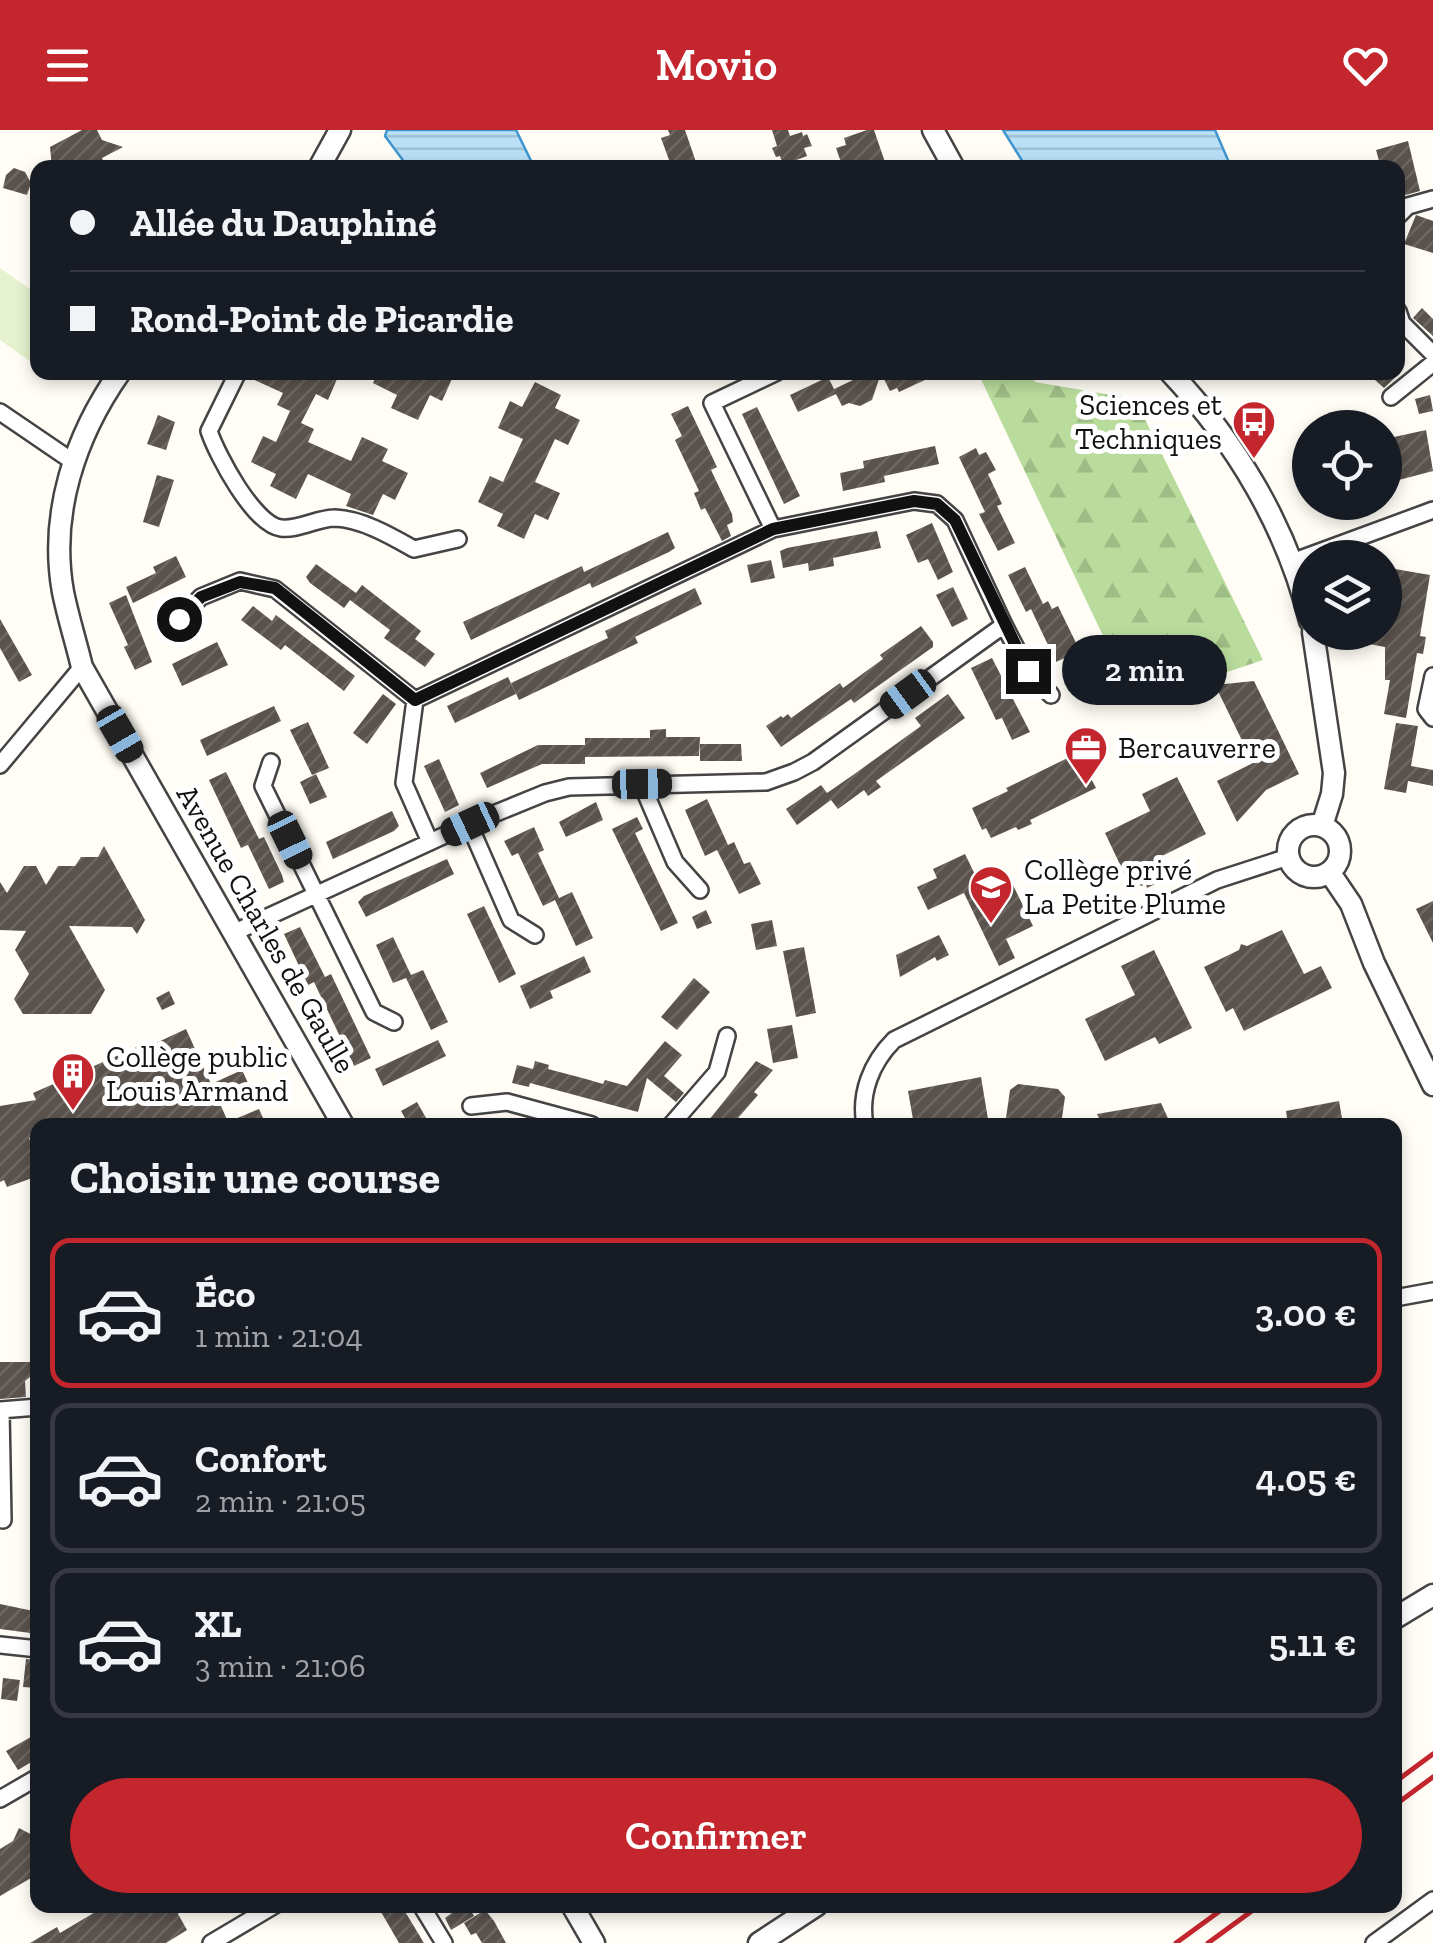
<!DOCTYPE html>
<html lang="fr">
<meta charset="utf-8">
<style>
:root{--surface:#171b24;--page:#20242c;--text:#f1f3f6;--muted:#9ea1a6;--line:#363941;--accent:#c4262e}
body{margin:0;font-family:"Zilla Slab",serif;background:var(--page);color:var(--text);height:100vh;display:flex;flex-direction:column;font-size:38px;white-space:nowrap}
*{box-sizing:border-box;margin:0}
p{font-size:32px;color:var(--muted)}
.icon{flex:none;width:55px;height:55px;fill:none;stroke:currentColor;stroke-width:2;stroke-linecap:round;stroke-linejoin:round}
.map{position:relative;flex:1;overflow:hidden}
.side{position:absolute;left:30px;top:988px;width:1372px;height:795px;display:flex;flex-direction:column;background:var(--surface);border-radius:20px;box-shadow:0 5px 15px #0003}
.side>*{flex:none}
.guide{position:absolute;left:30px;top:30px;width:1375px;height:220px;border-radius:20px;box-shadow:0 5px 15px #0003;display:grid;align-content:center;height:220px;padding:0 40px;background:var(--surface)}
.buttons{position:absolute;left:1292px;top:280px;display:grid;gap:20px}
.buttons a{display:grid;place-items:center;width:110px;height:110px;border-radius:50%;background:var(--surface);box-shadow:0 5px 15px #0003;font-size:50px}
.end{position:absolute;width:45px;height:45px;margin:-22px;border:12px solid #111;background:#fff;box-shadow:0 0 0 5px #fff}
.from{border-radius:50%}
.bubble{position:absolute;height:70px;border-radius:35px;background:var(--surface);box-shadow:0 5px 15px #0003;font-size:32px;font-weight:600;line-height:70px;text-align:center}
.car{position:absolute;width:30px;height:60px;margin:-30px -15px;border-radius:12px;box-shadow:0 0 8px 2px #0007;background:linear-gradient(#222 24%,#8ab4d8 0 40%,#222 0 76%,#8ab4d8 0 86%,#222 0)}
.guide b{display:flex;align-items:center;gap:35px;height:95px;font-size:38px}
.guide b+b{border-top:2px solid var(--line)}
.guide i{width:25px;height:25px;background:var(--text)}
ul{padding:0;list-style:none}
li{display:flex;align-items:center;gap:30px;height:150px;margin:0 20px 15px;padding:0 20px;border:5px solid var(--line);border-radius:20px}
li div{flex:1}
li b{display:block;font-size:38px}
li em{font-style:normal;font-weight:600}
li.current{border-color:var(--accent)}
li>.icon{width:90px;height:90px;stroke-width:1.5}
h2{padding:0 40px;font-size:45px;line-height:120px}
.button{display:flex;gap:20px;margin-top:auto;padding:20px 40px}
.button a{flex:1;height:115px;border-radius:60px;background:var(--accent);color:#fff;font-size:40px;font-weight:600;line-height:115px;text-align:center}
header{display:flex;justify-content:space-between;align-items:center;height:130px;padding:0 40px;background:var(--accent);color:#fff;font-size:45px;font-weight:600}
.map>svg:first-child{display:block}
.forest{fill:url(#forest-firs)}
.pitch{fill:#e6f2cf}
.water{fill:url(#water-rules);stroke:#3f96cf;stroke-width:2.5}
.building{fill:url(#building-hatch)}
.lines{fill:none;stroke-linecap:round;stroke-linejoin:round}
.minor-casing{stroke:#444;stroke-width:20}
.tertiary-casing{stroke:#444;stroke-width:25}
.minor{stroke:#fff;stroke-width:15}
.tertiary{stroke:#fff;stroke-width:20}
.rail{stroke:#c4262e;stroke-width:5}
.route{stroke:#111;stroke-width:12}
.labels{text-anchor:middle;stroke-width:10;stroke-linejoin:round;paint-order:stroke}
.poi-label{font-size:30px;fill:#111;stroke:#fff;text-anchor:start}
.street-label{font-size:30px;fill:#111;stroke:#fff}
</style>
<header><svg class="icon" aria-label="menu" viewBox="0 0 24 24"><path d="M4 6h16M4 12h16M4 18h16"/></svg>Movio<svg class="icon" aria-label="heart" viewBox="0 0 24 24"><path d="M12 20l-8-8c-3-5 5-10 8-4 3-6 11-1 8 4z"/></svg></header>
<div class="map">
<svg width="1433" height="1813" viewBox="0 0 1433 1813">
<defs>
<pattern id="forest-firs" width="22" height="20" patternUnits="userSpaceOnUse" patternTransform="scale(2.5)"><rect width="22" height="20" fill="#b9dc9c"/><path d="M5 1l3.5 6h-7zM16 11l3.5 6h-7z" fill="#9ebc85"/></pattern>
<pattern id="water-rules" width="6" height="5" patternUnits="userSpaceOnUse" patternTransform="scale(2.5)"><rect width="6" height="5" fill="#b9e0f7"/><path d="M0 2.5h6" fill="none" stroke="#9ebfd3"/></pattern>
<pattern id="building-hatch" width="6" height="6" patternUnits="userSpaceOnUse" patternTransform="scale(2.5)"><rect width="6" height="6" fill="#5a524d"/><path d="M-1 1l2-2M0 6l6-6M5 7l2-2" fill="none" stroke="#6d6662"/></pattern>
</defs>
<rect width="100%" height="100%" fill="#fffdf5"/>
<path class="forest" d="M978 243H1031L1035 252 1135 269 1263 530 1135 573Z"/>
<path class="pitch" d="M0 138 37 164V223L31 232 0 210Z"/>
<path class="water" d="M387 0H516L534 37H408L385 6Z
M1003 0H1215L1231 37H1026Z"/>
<path class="building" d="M82 0H97L102 10 123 17 102 28 106 38H52L50 17Z
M668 0H685L698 38H672L661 8 670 5Z
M772 0H788L790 6 802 2 803 6 807 4 812 16 804 18 807 26 783 35 780 26 776 27 772 18 777 16Z
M867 0H874L887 38H843L836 18 846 15 844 8Z
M1408 11 1420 61 1398 67V38H1381L1376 20Z
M14 38 25 42 31 53 27 65 3 58 6 45Z
M1416 85 1433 91V123L1404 114Z
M1422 178 1433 189V206L1413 188Z
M249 242H340L328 270 316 264 301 293 314 299 308 312 351 331 362 307 388 319 382 331 408 343 395 370 383 364 373 385 346 376 351 364 308 344 296 369 270 356 276 344 251 332 263 306 276 312 290 281 277 275 283 263 248 247Z
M378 242H455L442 271 430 265 418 290 391 278 397 265 373 253Z
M870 242H942L899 262 897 258 890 261 881 243 872 270 860 276 849 273 842 276 836 264 798 282 790 265 828 247 834 259Z
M1382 242H1401L1384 258 1375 250Z
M535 252 561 265 555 278 580 290 568 315 555 309 535 352 560 363 548 390 535 384 524 409 497 396 503 384 478 372 490 346 503 352 523 309 498 298 510 271 522 277Z
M1430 265 1433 281 1419 284 1415 269Z
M688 276 717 337 711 340 732 384 733 392 727 395 731 406 722 411 705 378 701 380 694 363 699 361 675 310 682 306 671 284Z
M757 277 800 366 784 374 742 284Z
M158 285 175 292 166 320 147 314Z
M1426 300 1433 341 1395 351 1385 309Z
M935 316 939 334 884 346 885 352 843 361 840 343 864 338 863 331Z
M976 318 979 325 986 322 996 340 988 344 1002 374 997 376 1015 413 998 421 979 384 985 382 959 327Z
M157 345 174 350 159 397 143 392Z
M932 393 953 442 938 450 928 429 918 433 906 405Z
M877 401 881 418 833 428 834 436 809 441 808 433 783 438 780 421 787 418Z
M668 402 675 418 669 422 592 458 590 453 471 510 463 492 582 436 584 442Z
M176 426 186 447 133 473 126 457 156 443 153 437Z
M771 430 775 448 751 453 747 435Z
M316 434 356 463 362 455 421 501 415 509 435 524 425 537 384 508 390 500 350 470 344 478 310 453 306 447Z
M1025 437 1043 474 1048 471 1052 479 1058 476 1080 521 1056 532 1031 479 1026 482 1008 445Z
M1389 438 1430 445 1420 506 1426 507 1423 524 1417 523 1406 588 1384 584 1390 550H1385V517L1343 509V502H1385V460Z
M953 457 968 489 952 497 936 465Z
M695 458 702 474 635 507 638 513 519 570 511 553 608 508 605 501Z
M126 465 152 532 135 540 124 517 128 515 109 473Z
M253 476 272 491 276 485 355 546 344 561 285 515 281 520 241 490Z
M0 489 32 545 19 552 0 518Z
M921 496 933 512V517L854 573 851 569 781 617 766 596 781 586 783 588 788 584 791 588 840 553 843 558 883 529 880 525Z
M217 512 228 535 182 556 172 534Z
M1085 518 1106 562 1091 569 1069 526Z
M992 528 1030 602 1012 610 1002 588 996 590 971 538Z
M508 547 516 564 455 593 447 576Z
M1254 551 1299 644 1266 660 1237 692 1217 651 1253 633 1215 555Z
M383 564 396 574 367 614 353 603Z
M948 564 965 588 876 651 881 657 868 666 864 660 838 679 831 670 797 695 786 679 821 655 827 663 853 645 921 596 915 588Z
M274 576 281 591 207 626 200 610Z
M308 592 329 638 312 645 290 600Z
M1396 593 1418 596 1411 636 1433 640V656L1408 651 1406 663 1384 659Z
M666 599V607H700L699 626 585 627V608H650V600Z
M700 614H741L742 631H700Z
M538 615H585V634H542L487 658 480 643Z
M1078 623 1096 658 1030 690 1032 694 1018 700 1016 697 991 708 986 698 982 700 972 678 1008 661 1006 658Z
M439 629 459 675 445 682 424 636Z
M226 642 259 709 264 707 282 745 284 752 269 759 248 715 252 713 241 718 209 650Z
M316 644 327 667 310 674 300 652Z
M1177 647 1206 704 1156 729 1166 749 1147 758 1146 754 1141 756 1132 739 1124 743 1105 703 1150 681 1142 664Z
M707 669 728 715 734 712 744 734 750 732 761 754 739 764 717 720 705 726 685 680Z
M596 672 603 690 566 707 559 692Z
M392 681 399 696 394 701 333 729 326 712Z
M637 687 643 699 635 703 678 793 661 801 612 699Z
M534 697 544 720 538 723 559 768 543 776 518 723 512 726 504 711Z
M104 716 145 790 137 804 132 797 69 796 105 860 91 884H23L14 869 29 844 15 820 26 801 0 800V752L7 763 24 736H36L46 755 58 736H75L81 727H98Z
M965 724 983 761 1010 749 1033 796 1006 809 1015 828 999 836 964 763 928 780 917 757 937 748 933 739Z
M447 729 454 744 366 787 358 772 364 766Z
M572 762 593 808 576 816 555 770Z
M1433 771V813L1416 779Z
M484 776 516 844 499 853 467 784Z
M706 780 712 793 697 799 692 787Z
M772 790 777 816 756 820 751 794Z
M300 797 325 847 331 844 371 928 354 936 314 852 308 855 284 804Z
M1282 800 1304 844 1321 836 1332 858 1244 901 1233 878 1226 882 1204 837 1239 820 1241 814 1247 816Z
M939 805 949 825 937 831 935 827 900 847 896 825Z
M393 807 411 845 423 840 448 892 431 900 406 848 393 853 376 815Z
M804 817 816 883 796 887 783 821Z
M1154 820 1192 898 1159 914 1155 907 1105 931 1085 889 1135 865 1121 836Z
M584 826 591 842 550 861 553 868 530 879 520 856Z
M694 848 710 862 677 900 661 887Z
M169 861 175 874 162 880 156 868Z
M792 895 798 928 773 933 767 899Z
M186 899 211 954 242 940 249 955 218 969 228 992 259 979 266 995H189L187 990 176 995H38V1004L29 1008 38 1031V1046L7 1057 4 1050 0 1052V976L36 970 33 963 146 913H156Z
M438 910 446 926 383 956 375 939Z
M665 911 682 925 664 946 684 963 676 972 647 948 638 982 530 953 529 957 512 953 517 935 533 939 535 931 549 935 548 939 586 949 603 954 605 950 627 956Z
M756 931 773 940 754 962 758 965 732 995H705Z
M981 947 989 995H964L963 989 914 995 908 961Z
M1018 954 1058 959 1065 967 1061 995H1005L1010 960Z
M1339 971 1343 994 1288 995 1286 981Z
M417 972 430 995H409L401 981Z
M1161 973 1171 995H1102L1097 984Z
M0 1232H30L31 1246 25 1251 26 1267 0 1269Z
M0 1474 38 1482V1504L0 1499Z
M26 1529 38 1530V1558L23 1557Z
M3 1548 20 1550 17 1571 1 1569Z
M38 1603V1628L18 1640 6 1621Z
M19 1698 38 1708V1744L0 1766V1719L13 1711Z
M107 1775H183L178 1784 187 1800 166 1813H30L57 1797 60 1803Z
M377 1775H401L424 1813H399Z
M453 1775H468L474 1786 451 1800 445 1788 456 1780Z
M485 1780 494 1791 506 1813H482L476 1803 471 1805 464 1793Z"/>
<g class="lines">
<g class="minor-casing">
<path id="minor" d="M1398 86 1408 76 1433 69
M1398 181 1402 193 1433 224
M238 242 209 301C217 325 254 395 281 398 299 400 317 388 335 388 362 389 391 406 414 419L458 409
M1391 267 1433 233
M0 282 72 331
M773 399 712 273 777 242
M1292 432 1433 380
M179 489 201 467 240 451 275 459 415 570
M1004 495 1028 541 1051 565
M1433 546 1426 579 1433 588
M271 632 263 656 374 882 394 892
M0 635 82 537
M642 655 675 732 700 760
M469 694 511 790 535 805
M233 803 469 694 545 663 569 657 766 652 794 642 813 632 1004 495 955 390 937 374 914 371 773 399 415 570 404 653 430 712
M471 976 507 972 592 995
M671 995 717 942 727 906
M865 995C859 963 872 932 894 910L1217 750 1288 727
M1395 1168 1433 1161
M0 1280 38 1277
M1 1280 3 1390
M0 1515 38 1519
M0 1669 38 1647
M421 1775 444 1813
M211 1813 275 1775
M1374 1813 1433 1770"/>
</g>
<g class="tertiary-casing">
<path id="tertiary" d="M933 0 954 38
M319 38 340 0
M120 242C75 306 49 384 63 462 68 487 76 512 82 537L343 995
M1170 242C1236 312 1287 397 1310 491
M1313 502 1334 643 1332 664 1322 696
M1288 721a26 26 0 1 1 52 0a26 26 0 1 1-52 0Z
M1330 743 1351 774 1374 833 1433 955
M1395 1488 1433 1465
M572 1775 594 1813
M759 1813 817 1775"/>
</g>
<use href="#minor" class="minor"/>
<use href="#tertiary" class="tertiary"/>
<path class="rail" d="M1395 1652 1433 1624
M1395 1675 1433 1647
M1176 1813 1228 1775
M1208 1813 1260 1775"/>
</g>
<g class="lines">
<path class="route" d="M179 489 201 467 240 452 275 458 415 570 773 399 914 371 937 374 955 390 1028 541"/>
</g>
<defs>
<g id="bus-pin" transform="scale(2.25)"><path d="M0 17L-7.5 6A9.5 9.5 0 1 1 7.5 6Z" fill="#c4262e" stroke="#fff"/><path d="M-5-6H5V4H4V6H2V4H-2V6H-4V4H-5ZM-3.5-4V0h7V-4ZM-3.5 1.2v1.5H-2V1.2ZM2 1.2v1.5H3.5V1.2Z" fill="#fff"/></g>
<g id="office-pin" transform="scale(2.25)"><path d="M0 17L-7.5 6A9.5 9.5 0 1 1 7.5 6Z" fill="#c4262e" stroke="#fff"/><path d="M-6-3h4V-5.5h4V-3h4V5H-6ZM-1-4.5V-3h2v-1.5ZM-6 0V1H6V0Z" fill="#fff"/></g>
<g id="school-pin" transform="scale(2.25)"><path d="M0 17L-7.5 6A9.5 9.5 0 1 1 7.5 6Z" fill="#c4262e" stroke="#fff"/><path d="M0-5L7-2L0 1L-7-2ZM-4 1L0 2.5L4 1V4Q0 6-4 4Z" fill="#fff"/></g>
<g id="building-pin" transform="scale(2.25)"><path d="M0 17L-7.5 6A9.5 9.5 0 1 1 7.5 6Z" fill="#c4262e" stroke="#fff"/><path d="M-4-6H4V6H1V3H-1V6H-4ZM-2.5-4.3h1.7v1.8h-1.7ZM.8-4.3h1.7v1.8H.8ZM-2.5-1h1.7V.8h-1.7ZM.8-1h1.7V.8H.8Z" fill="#fff"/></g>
</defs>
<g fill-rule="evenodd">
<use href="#bus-pin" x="1254" y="292"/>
<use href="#office-pin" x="1086" y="618"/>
<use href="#school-pin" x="991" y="757"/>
<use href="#building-pin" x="73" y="944"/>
</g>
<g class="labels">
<g class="poi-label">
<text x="1222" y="285" text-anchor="end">Sciences et<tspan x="1222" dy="34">Techniques</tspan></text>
<text x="1118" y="628">Bercauverre</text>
<text x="1024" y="750">Collège privé<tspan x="1024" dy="34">La Petite Plume</tspan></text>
<text x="106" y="937">Collège public<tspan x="106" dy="34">Louis Armand</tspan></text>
</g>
<g class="street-label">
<text transform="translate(266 799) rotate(60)" y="10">Avenue Charles de Gaulle</text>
</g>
</g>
</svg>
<div class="buttons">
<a><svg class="icon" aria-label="locate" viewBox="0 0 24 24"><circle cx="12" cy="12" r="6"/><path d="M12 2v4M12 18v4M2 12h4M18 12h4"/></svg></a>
<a><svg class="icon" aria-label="layers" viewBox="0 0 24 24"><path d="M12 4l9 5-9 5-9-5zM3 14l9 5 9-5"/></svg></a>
</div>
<i class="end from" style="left:179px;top:489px"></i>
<i class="end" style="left:1028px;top:541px"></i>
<div class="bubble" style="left:1062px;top:505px;width:165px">2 min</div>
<i class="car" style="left:908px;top:564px;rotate:234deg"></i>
<i class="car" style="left:120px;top:604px;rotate:150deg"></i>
<i class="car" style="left:642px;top:654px;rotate:89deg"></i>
<i class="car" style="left:470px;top:694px;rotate:245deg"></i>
<i class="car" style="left:290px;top:710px;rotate:154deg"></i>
<div class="guide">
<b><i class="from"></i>Allée du Dauphiné</b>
<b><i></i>Rond-Point de Picardie</b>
</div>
<section class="side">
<h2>Choisir une course</h2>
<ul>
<li class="current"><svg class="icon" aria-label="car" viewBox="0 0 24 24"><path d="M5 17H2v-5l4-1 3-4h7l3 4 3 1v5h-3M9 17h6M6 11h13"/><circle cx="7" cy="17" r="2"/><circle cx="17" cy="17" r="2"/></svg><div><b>Éco</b><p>1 min · 21:04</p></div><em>3.00 €</em></li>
<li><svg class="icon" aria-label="car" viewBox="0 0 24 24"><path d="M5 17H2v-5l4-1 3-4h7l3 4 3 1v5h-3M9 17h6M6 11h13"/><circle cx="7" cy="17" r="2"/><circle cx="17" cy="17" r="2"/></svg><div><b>Confort</b><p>2 min · 21:05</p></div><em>4.05 €</em></li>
<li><svg class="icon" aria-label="car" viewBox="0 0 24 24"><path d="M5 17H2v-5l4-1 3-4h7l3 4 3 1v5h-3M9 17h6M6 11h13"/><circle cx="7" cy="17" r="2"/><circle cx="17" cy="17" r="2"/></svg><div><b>XL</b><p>3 min · 21:06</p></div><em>5.11 €</em></li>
</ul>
<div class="button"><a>Confirmer</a></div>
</section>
</div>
